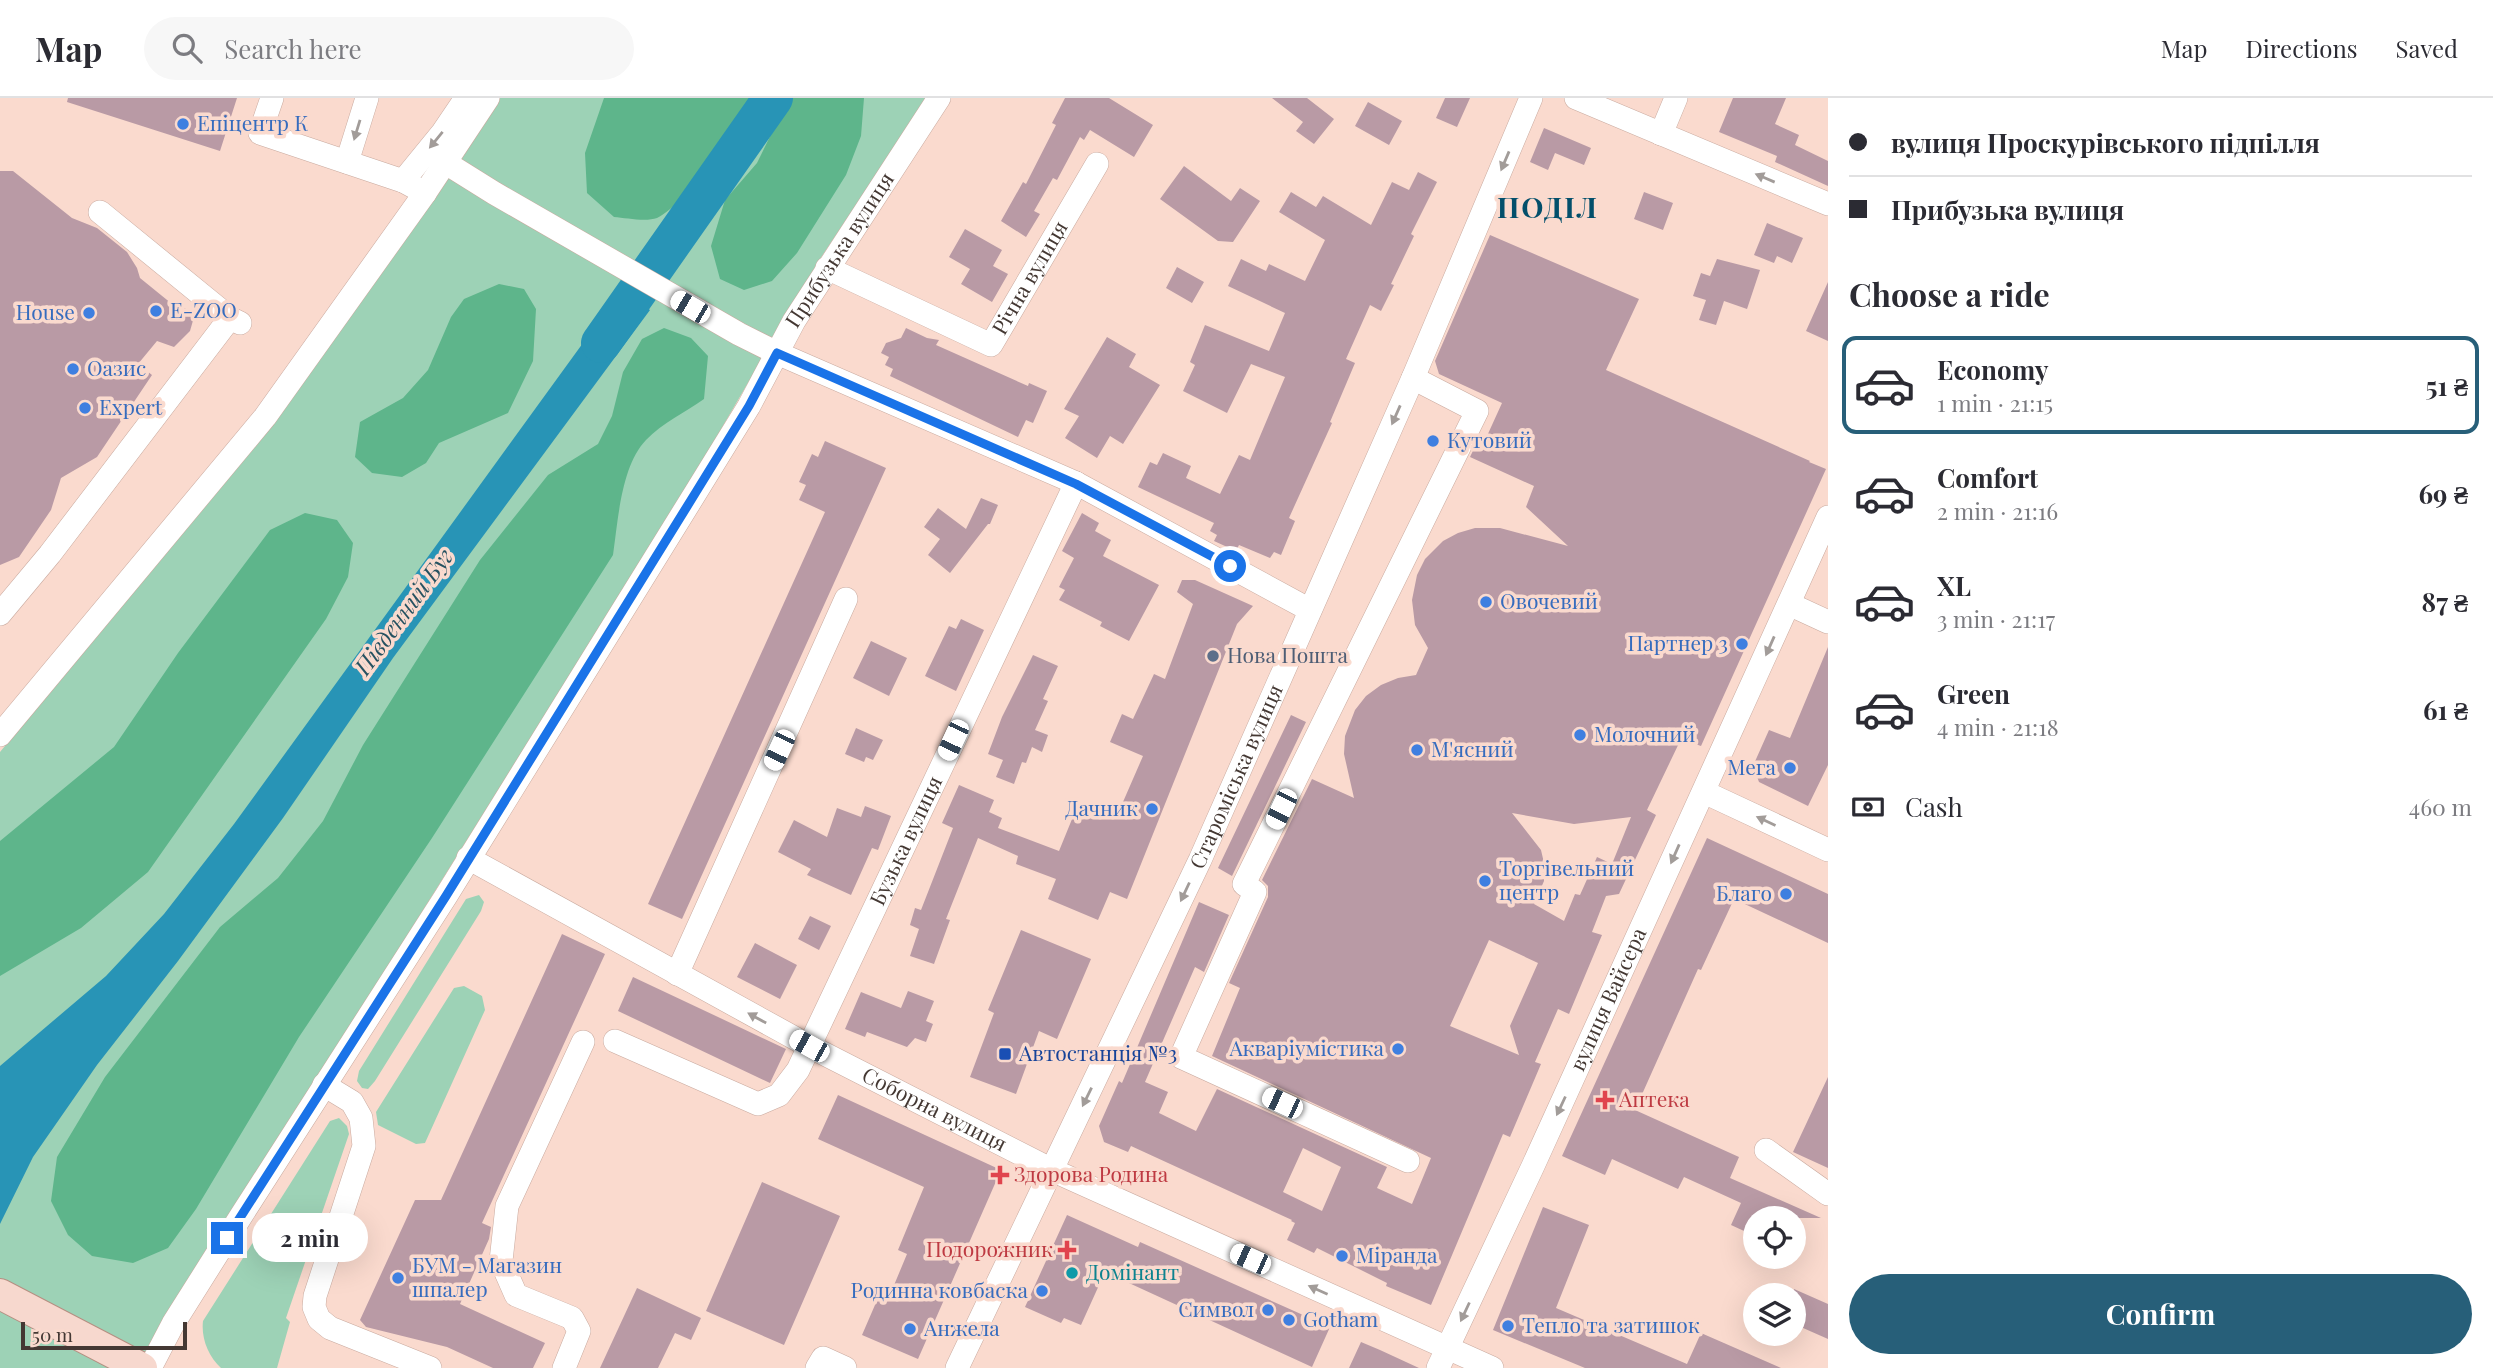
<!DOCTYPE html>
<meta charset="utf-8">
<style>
:root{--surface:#fff;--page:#f7f7f7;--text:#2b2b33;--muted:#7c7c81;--line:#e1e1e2;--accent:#275f79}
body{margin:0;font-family:"Playfair Display",serif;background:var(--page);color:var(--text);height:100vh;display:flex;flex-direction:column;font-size:26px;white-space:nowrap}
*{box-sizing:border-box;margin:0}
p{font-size:23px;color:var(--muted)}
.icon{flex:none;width:38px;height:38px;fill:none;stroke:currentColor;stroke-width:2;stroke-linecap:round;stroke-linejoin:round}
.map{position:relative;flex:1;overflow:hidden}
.details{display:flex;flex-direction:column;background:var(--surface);width:665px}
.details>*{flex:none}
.banner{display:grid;align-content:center;height:154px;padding:0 21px;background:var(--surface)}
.tools{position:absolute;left:1743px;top:1108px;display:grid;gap:14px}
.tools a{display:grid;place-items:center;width:63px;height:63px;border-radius:50%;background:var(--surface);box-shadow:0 7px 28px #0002;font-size:35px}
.scale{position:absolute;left:21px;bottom:18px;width:166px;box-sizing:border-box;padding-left:7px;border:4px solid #443833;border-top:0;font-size:19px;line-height:24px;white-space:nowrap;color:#443833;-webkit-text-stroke:5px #fadace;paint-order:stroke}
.end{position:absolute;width:32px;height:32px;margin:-16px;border:9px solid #1a73e8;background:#fff;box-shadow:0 0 0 4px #fff}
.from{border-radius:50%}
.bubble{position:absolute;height:49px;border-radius:24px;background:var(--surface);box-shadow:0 7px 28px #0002;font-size:23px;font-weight:700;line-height:49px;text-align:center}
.car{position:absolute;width:21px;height:42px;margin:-21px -10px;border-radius:9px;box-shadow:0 0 5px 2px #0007;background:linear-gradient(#fff 24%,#345 0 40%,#fff 0 76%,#345 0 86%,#fff 0)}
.banner b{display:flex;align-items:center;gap:24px;height:66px;font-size:26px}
.banner b+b{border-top:2px solid var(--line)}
.banner i{width:18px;height:18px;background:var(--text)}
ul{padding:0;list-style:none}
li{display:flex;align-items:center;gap:21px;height:98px;margin:0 14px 10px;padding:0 7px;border:4px solid transparent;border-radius:14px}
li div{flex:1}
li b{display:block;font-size:26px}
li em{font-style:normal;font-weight:700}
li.selected{border-color:var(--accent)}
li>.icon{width:63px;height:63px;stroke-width:1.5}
h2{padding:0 21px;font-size:32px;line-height:84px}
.pay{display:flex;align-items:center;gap:18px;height:77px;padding:0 21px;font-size:26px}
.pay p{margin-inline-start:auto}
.primary-button{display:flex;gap:14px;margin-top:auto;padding:14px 21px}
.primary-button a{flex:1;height:80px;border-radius:42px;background:var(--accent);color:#fff;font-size:28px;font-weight:700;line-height:80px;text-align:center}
header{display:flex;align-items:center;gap:42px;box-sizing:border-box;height:98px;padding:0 35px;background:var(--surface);border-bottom:2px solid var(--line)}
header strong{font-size:33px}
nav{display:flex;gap:38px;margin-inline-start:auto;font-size:24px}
.search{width:490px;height:63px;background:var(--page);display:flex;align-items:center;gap:18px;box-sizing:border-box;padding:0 24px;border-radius:38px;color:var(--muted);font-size:26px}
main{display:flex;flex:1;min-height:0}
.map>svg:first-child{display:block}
.green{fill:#9dd2b6}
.forest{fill:#5eb58b}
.water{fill:#2894b6}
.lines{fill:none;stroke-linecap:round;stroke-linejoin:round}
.river{stroke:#2894b6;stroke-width:40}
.building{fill:#b99aa5;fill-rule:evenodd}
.minor-casing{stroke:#c9aa9f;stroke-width:24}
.major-casing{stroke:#b58f82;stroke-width:32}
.minor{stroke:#fff;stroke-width:23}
.major{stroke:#f7d8ce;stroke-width:30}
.oneway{fill:#a29c99}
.route{stroke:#1a73e8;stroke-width:9}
.shop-dot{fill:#3f7fe0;stroke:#fadace;stroke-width:2.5}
.service-dot{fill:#5c6f8a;stroke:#fadace;stroke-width:2.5}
.transit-dot{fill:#1a4fb4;stroke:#fadace;stroke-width:2.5}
.health-dot{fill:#e0444e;stroke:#fadace;stroke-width:2.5}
.culture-dot{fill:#0f9aa8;stroke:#fadace;stroke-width:2.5}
.labels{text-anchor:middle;stroke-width:7;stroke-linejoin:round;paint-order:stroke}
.shop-label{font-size:21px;fill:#366cbe;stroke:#fadace;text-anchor:start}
.street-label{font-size:21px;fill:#443833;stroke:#fadace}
.service-label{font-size:21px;fill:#4e5e75;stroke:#fadace;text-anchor:start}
.transit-label{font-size:21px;fill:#164399;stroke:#fadace;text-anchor:start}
.health-label{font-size:21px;fill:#be3a42;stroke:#fadace;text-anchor:start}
.culture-label{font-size:21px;fill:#0d838f;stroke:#fadace;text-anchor:start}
.water-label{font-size:23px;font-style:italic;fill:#265261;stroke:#fadace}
.district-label{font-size:28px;font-weight:bold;letter-spacing:2px;fill:#034f6b;stroke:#fadace}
</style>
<header>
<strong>Map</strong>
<div class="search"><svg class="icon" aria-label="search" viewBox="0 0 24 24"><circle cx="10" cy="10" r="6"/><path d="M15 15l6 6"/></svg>Search here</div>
<nav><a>Map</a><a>Directions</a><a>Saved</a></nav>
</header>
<main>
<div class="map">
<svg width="1828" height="1270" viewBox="0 0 1828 1270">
<rect width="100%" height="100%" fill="#fadace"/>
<path class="green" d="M499 0H927L818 164 772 243 459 62Z
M449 78 763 259 688 388 144 1259 0 1185V654L273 325Z
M479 797 484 804 481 813 375 983 368 991 362 990 357 983 359 973 466 801Z
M464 888 482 898 485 912 425 1045 416 1046 378 1027 376 1014 454 890Z
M339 1020 347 1028 349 1036 286 1220 290 1224 277 1270H221C208 1258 201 1240 203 1223L330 1023Z
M0 1211 115 1270H0Z"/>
<path class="forest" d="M604 0H752C733 31 689 105 657 120 646 124 626 120 614 119L587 95 585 55Z
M789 0H864L861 38 846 77 797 155 772 183 744 192 720 181 711 148 725 102 757 65Z
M499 186 524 191 536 211 533 263 508 315 439 345 426 365 402 379 372 375 355 359 360 324 403 300 428 272 451 219 464 201Z
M664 230 691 240 708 258 704 301C686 314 662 325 646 342 621 368 618 423 613 457L432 740 299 939 196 1111 168 1150 133 1165 92 1158 68 1137 51 1103 57 1059 105 979 220 829 278 780 323 723 363 647 480 462 548 377 598 346 612 318 623 274 642 241Z
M305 415 337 422 353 445 348 479 326 521 148 774 81 830 0 878V743L114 649 178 555 270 432Z"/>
<path class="water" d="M620 194 650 212 393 560 283 720 178 863 97 967 33 1059 0 1126V968L106 878 164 816 234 726Z"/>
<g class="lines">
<path class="river" d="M601 245 773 0"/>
</g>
<path class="building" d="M68 0H237L220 53 67 4Z
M1065 0H1109L1153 27 1134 59 1090 32 1084 42 1080 39 1057 82 1053 80 1034 113 1040 116 1026 139 1001 123 1023 84 1026 86 1056 27 1052 25Z
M1272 0H1307L1334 21 1314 46 1296 33 1303 24Z
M1445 0H1470L1457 29 1436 20Z
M1733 0H1786L1775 26 1799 37 1795 47 1828 63V88L1775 64 1777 58 1719 34Z
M1368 4 1402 23 1389 47 1355 28Z
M1544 30 1591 50 1584 67 1555 55 1548 72 1530 64Z
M1184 68 1231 103 1240 90 1260 103 1233 144 1218 143 1160 101Z
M0 73H13L72 120 97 130 127 154 137 170 140 180 172 206 189 212 194 219 190 233 174 249 157 243 138 266 152 277 97 359 61 380 51 412 19 459 0 467Z
M1418 74 1437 84 1411 136 1414 138 1391 186 1394 187 1381 213 1370 207 1346 261 1355 265 1330 324 1332 325 1289 420 1295 423 1281 457 1274 454 1270 460 1239 447 1236 453 1214 443 1217 437 1210 433 1214 425 1138 389 1150 364 1157 367 1163 355 1191 368 1186 380 1220 396 1239 357 1250 362 1285 279 1251 266 1227 315 1183 293 1195 267 1190 264 1205 227 1269 253 1285 215 1228 188 1241 161 1266 173 1269 166 1305 183 1325 142 1279 114 1291 94 1316 109 1323 98 1371 127 1392 84 1409 92Z
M1644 94 1673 105 1663 132 1634 121Z
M1767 125 1803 140 1792 165 1777 158 1774 165 1754 157Z
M965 131 1002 152 993 168 1008 176 992 204 961 186 970 171 949 159Z
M1490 137 1639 201 1606 272 1810 363 1809 364 1826 371 1701 648 1681 641 1647 712 1656 717 1619 796 1606 798 1592 834 1602 837 1569 916 1558 911 1535 964 1541 966 1510 1039 1503 1036 1431 1207 1386 1188 1387 1185 1317 1150 1314 1155 1287 1142 1295 1125 1291 1123 1292 1122 1131 1048 1128 1054 1104 1044 1099 1028 1119 983 1122 985 1199 804 1229 817 1204 874 1195 869 1145 984 1168 994 1159 1015 1196 1033 1217 991 1387 1069 1377 1090 1412 1106 1431 1060 1212 958 1240 890 1229 885 1268 799V788L1262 782 1312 681 1354 700 1344 656 1345 638 1355 612 1366 598 1381 587 1398 580 1416 577 1428 550 1415 527 1412 502 1417 477 1425 461 1443 443 1458 435 1475 430H1500L1568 448 1526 409 1534 388 1470 359 1481 336 1487 338 1502 305 1439 276 1435 263ZM1512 715 1574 726 1631 719 1612 766 1597 759 1580 797 1575 796 1564 823 1534 806 1544 783V765L1541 752ZM1489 842 1538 865 1510 928 1519 957 1450 928ZM1303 1050 1341 1069 1322 1113 1283 1094Z
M1717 161 1760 172 1747 211 1724 203 1716 227 1699 222 1706 202 1693 198 1701 175 1710 178Z
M1177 169 1204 184 1192 205 1166 190Z
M1828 184V243L1806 233Z
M906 230 927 240 939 242 936 247 1028 288 1029 285 1047 293 1033 325 1026 322 1018 339 890 278 893 271 885 267 889 259 881 255 886 245 901 240Z
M1107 239 1136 256 1129 269 1160 287 1123 346 1110 338 1097 360 1065 340 1079 318 1064 311Z
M825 343 886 370 682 821 648 806 825 414 799 402 806 387 799 384 812 356 818 359Z
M981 400 998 407 990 426H988L950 475 928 457 940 441 924 429 938 410 966 431Z
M1082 415 1099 425 1095 433 1111 442 1103 458 1159 487 1129 543 1100 528 1102 524 1059 502 1065 492 1059 489 1074 460 1062 453Z
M1182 482H1195L1253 508 1237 526 1127 801 1110 794 1098 822 1048 801 1056 781 1016 766 1018 758 978 740 946 821 950 822 934 866 910 858 919 831 910 827 915 810 921 812 953 730 942 725 959 687 994 702 989 714 1002 720 998 730 1059 753 1079 704 1116 720 1143 658 1110 644 1122 616 1133 621 1154 576 1165 581 1193 506 1177 494Z
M961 521 984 532 956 593 925 578 949 528 956 531Z
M871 543 907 560 889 598 853 580Z
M1828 549V667L1808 708 1759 684 1753 668 1769 632 1790 640Z
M1033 557 1058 568 1043 601 1048 603 1035 632 1048 637 1042 654 1032 649 1026 665 1022 664 1014 686 996 679 1003 662 988 656 1002 619Z
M1291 617 1306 624 1232 778 1218 770Z
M856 630 883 642 873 662 866 659 864 664 845 656Z
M865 708 891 718 878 752 872 750 851 797 807 777 811 771 778 754 794 722 827 739 837 710 861 719Z
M1707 740 1828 796V845L1734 801 1701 872 1698 871 1635 1012 1739 1059 1730 1080 1821 1120H1755V1138L1731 1127 1741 1105 1684 1079 1678 1091 1612 1061 1605 1077 1562 1058Z
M810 818 831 828 819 852 798 841Z
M1021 832 1091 861 1057 941 1039 933 1016 996 970 979 994 915 988 912Z
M562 836 605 856 482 1125 491 1129 489 1141 460 1206 545 1245 533 1270H493L447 1249 366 1229 360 1222 415 1102H441Z
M755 845 797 867 780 901 737 879Z
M633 879 786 951 770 985 618 913Z
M908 893 934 903 926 923 933 926 926 944 915 940 907 949 867 934 865 939 845 931 861 894 901 910Z
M1828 979V1070L1793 1054Z
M838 997 1001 1072 918 1261 862 1237 878 1200 887 1204 907 1156 898 1152 924 1089 818 1041Z
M762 1084 840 1118 784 1247 706 1213Z
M1543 1109 1589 1127 1556 1210 1687 1266 1701 1235 1781 1270H1585L1493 1232Z
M1067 1117 1138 1149 1140 1144 1330 1229 1312 1269 1105 1174 1081 1227 1064 1220 1061 1225 1025 1209Z
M637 1190 701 1220 691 1242 675 1235 658 1270H600Z
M1794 1191 1828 1206V1241L1794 1226Z
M1361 1244 1380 1252 1419 1270H1349Z"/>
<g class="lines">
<g class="minor-casing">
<g id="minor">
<path d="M272 0 260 35 403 83 425 95"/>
<path d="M1576 0 1828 106"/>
<path d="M1661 36 1676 0"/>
<path d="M347 64 367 0"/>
<path d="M446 65 494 95 739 236 777 255 1076 385 1310 512"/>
<path d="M403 83 443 34 466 0"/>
<path d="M100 114 230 220 240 225"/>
<path id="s1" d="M827 170 991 247 1097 66"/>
<path d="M1789 506 1828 524"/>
<path d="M0 516 50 456 230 220"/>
<path d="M0 637 265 319 425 95 488 0"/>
<path d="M1704 694 1828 752"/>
<path id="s2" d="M468 760 809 948 1052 1072 1492 1270"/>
<path d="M677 876 846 501"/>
<path id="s3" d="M615 943 758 1006 779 997 798 972 1076 385"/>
<path d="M324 987 352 1004 361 1020 364 1048 315 1198 314 1209 319 1221 330 1230 430 1270"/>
<path d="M1766 1052 1828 1096"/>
<path d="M1408 1063 1181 959 1255 794 1244 786 1477 313 1413 280"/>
<path id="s4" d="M150 1270 173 1226 241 1118 446 798 696 394 749 308 794 223 939 0"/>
<path d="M564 1270 579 1233 572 1220 516 1197 501 1163 507 1108 583 944"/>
<path d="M817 1270 823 1260 845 1270"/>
<path id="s5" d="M957 1270 1200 762 1413 280 1531 0"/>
<path id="s6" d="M1438 1270 1533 1068 1828 419"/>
</g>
</g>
<g class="major-casing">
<path id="major" d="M0 1196 142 1270"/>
</g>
<use href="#minor" class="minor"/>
<use href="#major" class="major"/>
</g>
<defs><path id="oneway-solid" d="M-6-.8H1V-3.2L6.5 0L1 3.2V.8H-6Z" transform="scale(1.75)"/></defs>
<g class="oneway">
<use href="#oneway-solid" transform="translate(357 32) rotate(107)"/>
<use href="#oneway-solid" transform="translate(436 42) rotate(129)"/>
<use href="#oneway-solid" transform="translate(1505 63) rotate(113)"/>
<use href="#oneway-solid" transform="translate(1765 80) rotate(-157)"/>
<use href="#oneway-solid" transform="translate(1396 317) rotate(114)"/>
<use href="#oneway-solid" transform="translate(1770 548) rotate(114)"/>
<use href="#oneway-solid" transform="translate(1766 723) rotate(-155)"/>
<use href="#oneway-solid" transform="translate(1675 756) rotate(114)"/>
<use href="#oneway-solid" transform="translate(1185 794) rotate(115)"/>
<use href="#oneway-solid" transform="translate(757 920) rotate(-151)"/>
<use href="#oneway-solid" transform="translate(1087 999) rotate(116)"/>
<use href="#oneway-solid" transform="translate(1561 1008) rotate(115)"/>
<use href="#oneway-solid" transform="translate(1318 1192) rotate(-156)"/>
<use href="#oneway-solid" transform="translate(1465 1214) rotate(115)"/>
</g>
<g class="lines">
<path class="route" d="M227 1140 446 798 696 394 749 308 777 255 1076 386 1230 468"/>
</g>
<g class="shop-dot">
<circle cx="183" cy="26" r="7"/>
<circle cx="156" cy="213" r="7"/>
<circle cx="89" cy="215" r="7"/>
<circle cx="73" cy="271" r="7"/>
<circle cx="85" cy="310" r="7"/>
<circle cx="1433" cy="343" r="7"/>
<circle cx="1486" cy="504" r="7"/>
<circle cx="1742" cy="546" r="7"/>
<circle cx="1580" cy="637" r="7"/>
<circle cx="1417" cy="652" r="7"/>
<circle cx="1790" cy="670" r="7"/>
<circle cx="1152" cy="711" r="7"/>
<circle cx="1485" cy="783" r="7"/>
<circle cx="1786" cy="796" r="7"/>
<circle cx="1398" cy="951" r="7"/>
<circle cx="1342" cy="1158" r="7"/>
<circle cx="398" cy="1180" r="7"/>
<circle cx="1042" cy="1193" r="7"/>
<circle cx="1268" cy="1212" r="7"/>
<circle cx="1289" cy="1222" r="7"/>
<circle cx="1508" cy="1228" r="7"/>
<circle cx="910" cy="1231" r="7"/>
</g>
<circle class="service-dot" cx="1213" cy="558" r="7"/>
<rect class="transit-dot" x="998" y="949" width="14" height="14" rx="3.5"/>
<g class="health-dot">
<path d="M1601.5 991.5h7v7h7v7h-7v7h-7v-7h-7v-7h7z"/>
<path d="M996.5 1066.5h7v7h7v7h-7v7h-7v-7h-7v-7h7z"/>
<path d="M1063.5 1141.5h7v7h7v7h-7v7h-7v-7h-7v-7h7z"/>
</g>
<circle class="culture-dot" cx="1072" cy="1175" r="7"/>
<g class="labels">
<g class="shop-label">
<text x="197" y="33">Епіцентр К</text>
<text x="170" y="220">E-ZOO</text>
<text x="75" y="222" text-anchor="end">House</text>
<text x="87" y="278">Оазис</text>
<text x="99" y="317">Expert</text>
<text x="1447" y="350">Кутовий</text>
<text x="1500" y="511">Овочевий</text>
<text x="1728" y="553" text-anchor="end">Партнер 3</text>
<text x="1594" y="644">Молочний</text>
<text x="1431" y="659">М'ясний</text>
<text x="1776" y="677" text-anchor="end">Мега</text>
<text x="1138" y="718" text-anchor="end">Дачник</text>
<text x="1499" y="778">Торгівельний<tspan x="1499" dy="24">центр</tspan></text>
<text x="1772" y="803" text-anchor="end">Благо</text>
<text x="1384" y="958" text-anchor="end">Акваріумістика</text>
<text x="1356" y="1165">Міранда</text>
<text x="412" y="1175">БУМ - Магазин<tspan x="412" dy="24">шпалер</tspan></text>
<text x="1028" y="1200" text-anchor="end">Родинна ковбаска</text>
<text x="1254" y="1219" text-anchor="end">Символ</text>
<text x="1303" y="1229">Gotham</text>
<text x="1522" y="1235">Тепло та затишок</text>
<text x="924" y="1238">Анжела</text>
</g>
<g class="street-label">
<text dy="7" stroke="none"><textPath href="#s4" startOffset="1314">Прибузька вулиця</textPath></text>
<text dy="7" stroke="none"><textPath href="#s1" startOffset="259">Річна вулиця</textPath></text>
<text dy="7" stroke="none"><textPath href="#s5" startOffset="654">Староміська вулиця</textPath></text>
<text dy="7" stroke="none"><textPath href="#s3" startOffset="464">Бузька вулиця</textPath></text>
<text dy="7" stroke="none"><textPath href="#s6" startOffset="406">вулиця Вайсера</textPath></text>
<text dy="7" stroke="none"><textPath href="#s2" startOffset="530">Соборна вулиця</textPath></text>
</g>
<g class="service-label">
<text x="1227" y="565">Нова Пошта</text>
</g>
<g class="transit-label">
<text x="1019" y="963">Автостанція №3</text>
</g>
<g class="health-label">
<text x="1619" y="1009">Аптека</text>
<text x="1014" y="1084">Здорова Родина</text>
<text x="1053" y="1159" text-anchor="end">Подорожник</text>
</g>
<g class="culture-label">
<text x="1086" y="1182">Домінант</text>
</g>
<g class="water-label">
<text transform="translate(404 514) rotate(-54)" y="8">Південний Буг</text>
</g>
<g class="district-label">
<text x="1548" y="120">ПОДІЛ</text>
</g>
</g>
</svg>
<div class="tools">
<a><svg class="icon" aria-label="locate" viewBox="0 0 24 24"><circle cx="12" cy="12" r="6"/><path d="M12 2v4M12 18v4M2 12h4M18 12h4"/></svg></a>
<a><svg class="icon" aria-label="layers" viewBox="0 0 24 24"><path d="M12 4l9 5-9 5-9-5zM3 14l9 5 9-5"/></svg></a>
</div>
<div class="scale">50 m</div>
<i class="end from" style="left:1230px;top:468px"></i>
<i class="end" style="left:227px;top:1140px"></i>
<div class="bubble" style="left:252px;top:1115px;width:116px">2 min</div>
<i class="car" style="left:690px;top:209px;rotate:300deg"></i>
<i class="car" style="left:953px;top:642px;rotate:205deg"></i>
<i class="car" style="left:779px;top:652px;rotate:205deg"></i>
<i class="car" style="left:1281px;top:711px;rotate:206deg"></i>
<i class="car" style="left:809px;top:948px;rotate:299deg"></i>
<i class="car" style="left:1282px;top:1005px;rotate:295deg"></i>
<i class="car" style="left:1250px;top:1161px;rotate:294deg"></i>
</div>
<section class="details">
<div class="banner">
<b><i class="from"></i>вулиця Проскурівського підпілля</b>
<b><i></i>Прибузька вулиця</b>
</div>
<h2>Choose a ride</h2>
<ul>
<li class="selected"><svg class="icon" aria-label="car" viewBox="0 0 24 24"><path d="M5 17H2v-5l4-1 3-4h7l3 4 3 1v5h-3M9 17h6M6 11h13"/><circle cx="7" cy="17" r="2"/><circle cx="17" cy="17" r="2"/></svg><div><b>Economy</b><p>1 min · 21:15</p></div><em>51 ₴</em></li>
<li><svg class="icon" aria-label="car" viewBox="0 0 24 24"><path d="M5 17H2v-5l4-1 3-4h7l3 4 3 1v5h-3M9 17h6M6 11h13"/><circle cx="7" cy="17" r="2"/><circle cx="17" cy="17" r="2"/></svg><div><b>Comfort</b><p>2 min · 21:16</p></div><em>69 ₴</em></li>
<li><svg class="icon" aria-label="car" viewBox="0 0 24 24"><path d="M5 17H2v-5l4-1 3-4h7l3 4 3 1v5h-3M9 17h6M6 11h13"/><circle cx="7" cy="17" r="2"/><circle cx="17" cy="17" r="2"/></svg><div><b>XL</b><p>3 min · 21:17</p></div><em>87 ₴</em></li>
<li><svg class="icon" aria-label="car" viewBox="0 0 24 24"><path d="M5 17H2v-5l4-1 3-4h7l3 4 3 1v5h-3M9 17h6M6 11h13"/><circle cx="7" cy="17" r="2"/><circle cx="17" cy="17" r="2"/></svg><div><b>Green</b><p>4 min · 21:18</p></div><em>61 ₴</em></li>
</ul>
<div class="pay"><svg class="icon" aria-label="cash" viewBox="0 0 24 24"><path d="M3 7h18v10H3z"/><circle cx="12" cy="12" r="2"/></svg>Cash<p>460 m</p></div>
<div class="primary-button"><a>Confirm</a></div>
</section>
</main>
